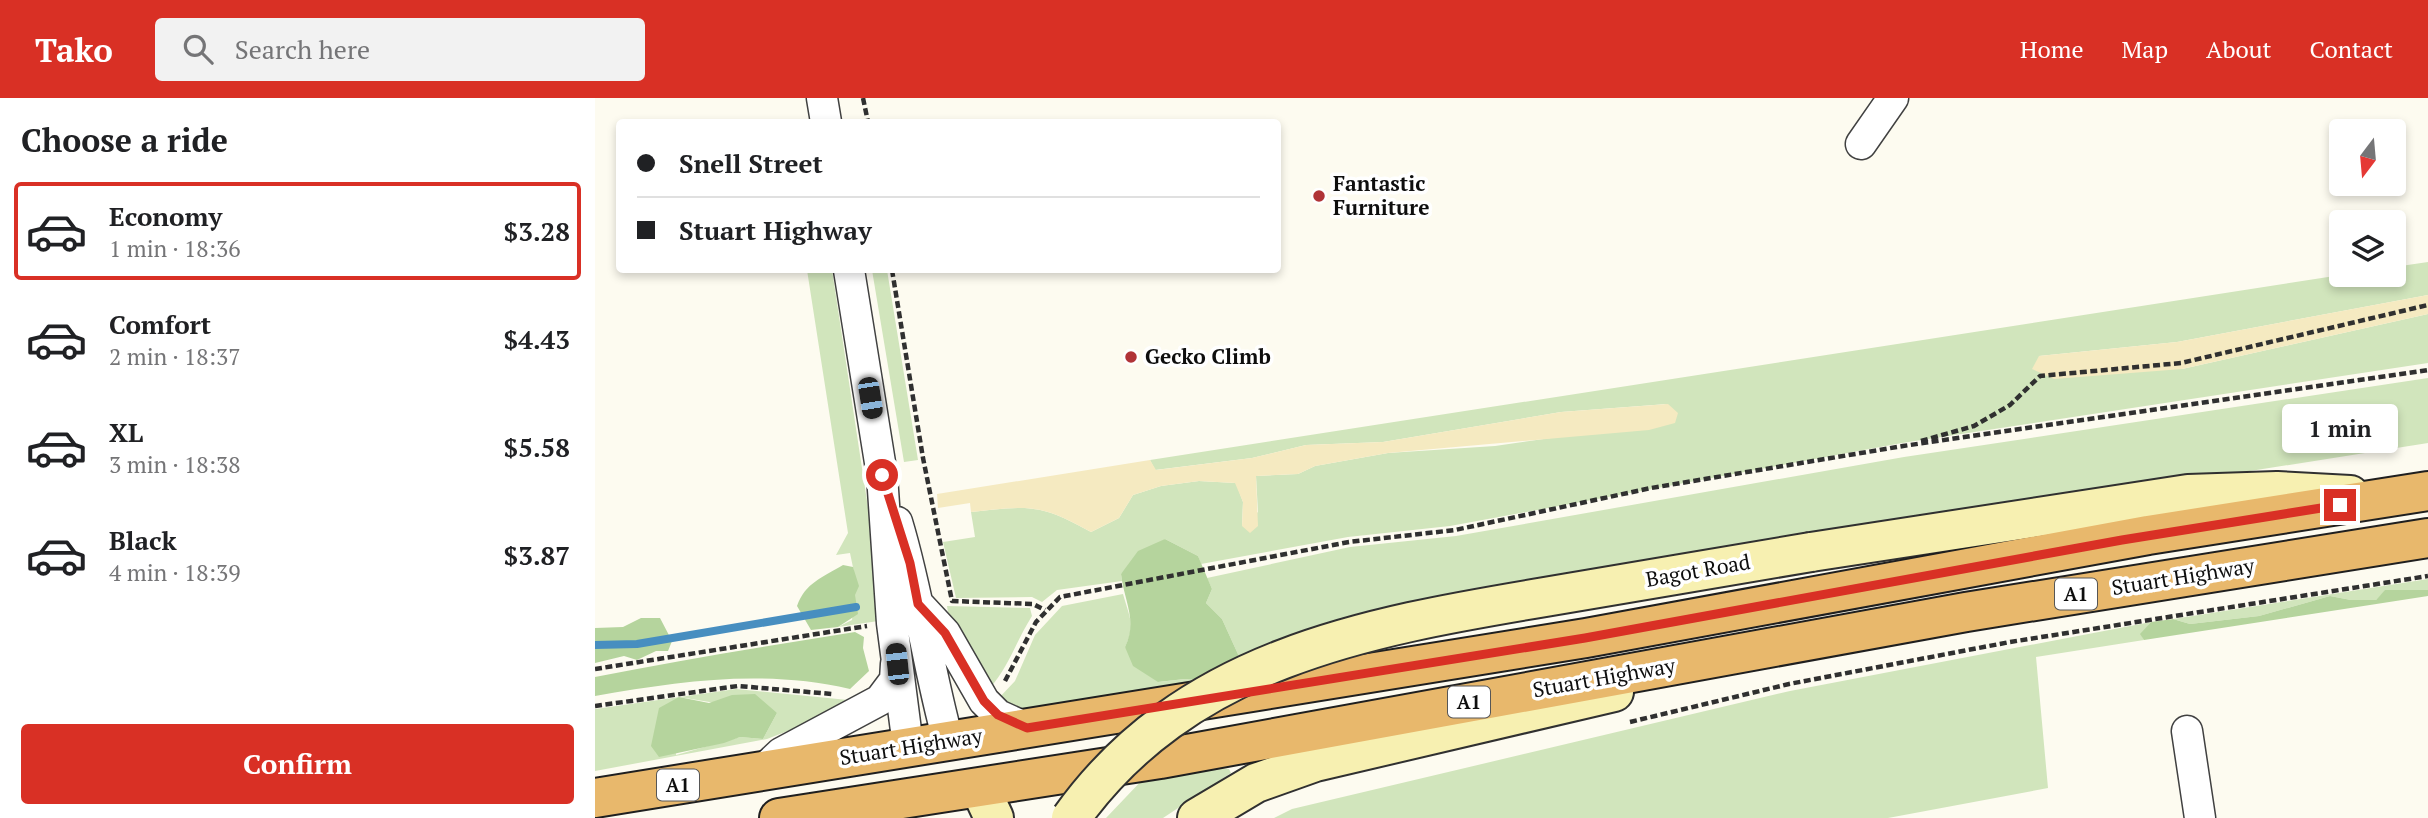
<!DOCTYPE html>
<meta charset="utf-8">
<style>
:root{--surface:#fff;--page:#f2f2f2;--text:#202124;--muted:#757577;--line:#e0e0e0;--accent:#d93025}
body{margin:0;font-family:"PT Serif",serif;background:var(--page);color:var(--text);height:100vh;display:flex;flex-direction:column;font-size:26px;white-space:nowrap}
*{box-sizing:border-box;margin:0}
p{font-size:23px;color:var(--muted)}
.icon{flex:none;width:38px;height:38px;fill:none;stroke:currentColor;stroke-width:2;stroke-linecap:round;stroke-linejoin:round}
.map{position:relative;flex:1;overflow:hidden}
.panel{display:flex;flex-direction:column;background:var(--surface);width:595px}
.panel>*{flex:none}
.hud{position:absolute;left:21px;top:21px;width:665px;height:154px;border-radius:7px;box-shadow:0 4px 10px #0003;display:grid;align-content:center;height:154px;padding:0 21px;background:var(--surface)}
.needle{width:46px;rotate:196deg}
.tools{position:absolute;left:1734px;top:21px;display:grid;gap:14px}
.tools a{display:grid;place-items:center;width:77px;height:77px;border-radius:7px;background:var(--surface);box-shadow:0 4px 10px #0003;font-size:35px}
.end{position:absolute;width:32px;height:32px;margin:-16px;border:9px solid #d93025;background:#fff;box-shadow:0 0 0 4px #fff}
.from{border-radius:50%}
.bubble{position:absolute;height:49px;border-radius:7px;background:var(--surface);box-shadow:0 4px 10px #0003;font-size:23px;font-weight:700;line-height:49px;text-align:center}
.car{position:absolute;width:21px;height:42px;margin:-21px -10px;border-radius:9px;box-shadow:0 0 5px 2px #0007;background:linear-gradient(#222 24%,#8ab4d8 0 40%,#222 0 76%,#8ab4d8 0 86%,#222 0)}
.hud b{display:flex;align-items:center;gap:24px;height:66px;font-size:26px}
.hud b+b{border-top:2px solid var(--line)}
.hud i{width:18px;height:18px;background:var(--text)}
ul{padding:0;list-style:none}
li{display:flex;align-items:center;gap:21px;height:98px;margin:0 14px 10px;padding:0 7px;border:4px solid transparent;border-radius:7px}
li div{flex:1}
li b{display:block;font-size:26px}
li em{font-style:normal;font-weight:700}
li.selected{border-color:var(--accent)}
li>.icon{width:63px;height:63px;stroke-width:1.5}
h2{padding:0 21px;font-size:32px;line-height:84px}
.action{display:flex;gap:14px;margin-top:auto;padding:14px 21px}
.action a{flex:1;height:80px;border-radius:7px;background:var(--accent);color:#fff;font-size:28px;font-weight:700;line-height:80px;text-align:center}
header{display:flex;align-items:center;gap:42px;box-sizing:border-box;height:98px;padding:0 35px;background:var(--accent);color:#fff}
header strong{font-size:33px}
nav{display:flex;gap:38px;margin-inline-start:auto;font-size:24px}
.search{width:490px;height:63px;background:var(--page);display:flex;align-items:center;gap:18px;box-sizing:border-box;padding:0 24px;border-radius:7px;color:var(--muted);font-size:26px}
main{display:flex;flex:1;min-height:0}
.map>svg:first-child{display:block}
.green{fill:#d1e5bc;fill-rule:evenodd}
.forest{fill:#b5d49d}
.sand{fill:#f5eac1}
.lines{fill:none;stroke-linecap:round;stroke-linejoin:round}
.stream{stroke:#478ec0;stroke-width:8}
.minor-casing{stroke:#414141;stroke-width:33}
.secondary-casing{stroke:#303030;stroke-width:42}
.trunk-casing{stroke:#1f1f1f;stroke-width:42}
.path{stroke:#303030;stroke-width:4.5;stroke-dasharray:7 3.5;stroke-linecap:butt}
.minor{stroke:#fff;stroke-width:30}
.secondary{stroke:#f7f0b1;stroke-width:38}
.trunk{stroke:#e8b86c;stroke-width:38}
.secondary-bridge-casing{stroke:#303030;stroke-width:42;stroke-linecap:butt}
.secondary-bridge{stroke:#f7f0b1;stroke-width:38}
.route{stroke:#d93025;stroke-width:9}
.poi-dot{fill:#b03337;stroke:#fff;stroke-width:2.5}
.labels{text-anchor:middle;stroke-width:7;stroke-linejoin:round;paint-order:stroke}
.shield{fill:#fff;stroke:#565656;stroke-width:2}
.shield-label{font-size:19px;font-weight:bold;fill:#0e0e0e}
.poi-label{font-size:21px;font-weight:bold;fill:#0e0e0e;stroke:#fff;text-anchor:start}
.street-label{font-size:21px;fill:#0e0e0e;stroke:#fff}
</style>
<header>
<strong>Tako</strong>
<div class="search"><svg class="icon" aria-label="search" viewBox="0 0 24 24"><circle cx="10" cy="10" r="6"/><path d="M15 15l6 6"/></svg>Search here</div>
<nav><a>Home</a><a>Map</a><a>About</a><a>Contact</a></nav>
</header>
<main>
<section class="panel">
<h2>Choose a ride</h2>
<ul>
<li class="selected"><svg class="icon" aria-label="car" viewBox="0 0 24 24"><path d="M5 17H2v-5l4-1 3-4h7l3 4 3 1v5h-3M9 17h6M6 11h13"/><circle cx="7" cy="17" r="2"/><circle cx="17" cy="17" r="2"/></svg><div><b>Economy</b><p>1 min · 18:36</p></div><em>$3.28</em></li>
<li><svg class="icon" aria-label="car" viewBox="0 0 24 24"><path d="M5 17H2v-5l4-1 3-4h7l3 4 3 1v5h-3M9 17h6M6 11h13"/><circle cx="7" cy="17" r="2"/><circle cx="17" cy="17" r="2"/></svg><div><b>Comfort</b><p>2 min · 18:37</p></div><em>$4.43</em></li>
<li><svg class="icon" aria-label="car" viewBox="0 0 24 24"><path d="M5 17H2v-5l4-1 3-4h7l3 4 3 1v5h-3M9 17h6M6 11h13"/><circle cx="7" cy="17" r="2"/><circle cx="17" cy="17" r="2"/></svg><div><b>XL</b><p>3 min · 18:38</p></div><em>$5.58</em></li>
<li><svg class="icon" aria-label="car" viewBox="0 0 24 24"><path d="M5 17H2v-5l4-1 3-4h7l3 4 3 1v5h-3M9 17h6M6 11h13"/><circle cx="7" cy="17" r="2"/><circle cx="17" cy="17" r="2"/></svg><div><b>Black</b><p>4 min · 18:39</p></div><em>$3.87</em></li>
</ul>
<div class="action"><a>Confirm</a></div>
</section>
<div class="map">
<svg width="1833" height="720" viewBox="0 0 1833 720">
<rect width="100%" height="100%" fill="#fdfbf0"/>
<path class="green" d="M1833 164V197L1582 244 1444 258 1587 271 1833 216V265L1307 345 855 428 753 439 606 466 603 458 570 441 526 476 527 483 462 492 447 504 437 499 361 500 348 444 380 439 376 414C434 408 444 405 496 434L524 420 538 397 566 388 604 383 641 385 648 404 647 428 663 414 661 378 703 376 720 368 793 355 900 348 970 338 1072 306 966 314 788 344 711 347 657 360 560 372 555 362 1746 177H1799V169Z
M212 172H237L290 522 243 529 257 522 261 484 255 455 241 457 253 435Z
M277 172H292L323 362 309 364Z
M1833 280V345L800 508C746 521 694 533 647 565L627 521 611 505 617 491 612 480 755 449 861 438 1309 359Z
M1833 481V492H1791L1781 502H1756L1735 498 1664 518 1595 526 1578 521Z
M528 496C534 518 541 527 530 549L564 584 590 581 611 583 430 612 411 607 403 601 420 583 440 537 467 508Z
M352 508 435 510 437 518C421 543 414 569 394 591L354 521Z
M1556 524 1546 536 1549 542 1441 559 1453 690 1293 720H679L697 711 1195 593Z
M141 591 253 602 252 610 172 641 0 673V611ZM84 599 182 615 168 641 145 639 81 657Z
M622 670 634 671 636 675 568 720H511L550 679Z"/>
<path class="forest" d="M570 441 603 458 617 491 611 505 627 521 647 565 611 583 590 581 563 584 538 568 530 549C543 523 529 503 526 476L543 453Z
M248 467 258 469 264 488 260 497 263 516 243 529 216 532 202 508C210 485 228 479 248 467Z
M1790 492H1833V498L1549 542 1545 536 1556 524 1578 521 1595 526 1664 518 1735 498 1756 502H1781Z
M46 520H65L77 543 73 553H61L42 562 29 558 0 565V530L28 529Z
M260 534 269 539 268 550 274 573 255 591C169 571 85 583 0 598V579C86 562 173 548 260 534Z
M160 596 182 615 168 641 145 639 129 645 64 659 56 648 64 610 84 599 114 605 137 597Z"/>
<path class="sand" d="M1833 197V216L1587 271 1459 281 1437 271 1444 258 1582 244Z
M1073 306 1083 315 1080 325 1054 332 793 355 720 368 703 376 661 378 663 428 655 435 647 428 648 404 640 385 604 383 566 388 538 397 524 420 496 434C444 405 434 408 376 414L375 405 343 410 342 396 555 362 561 372 657 360 711 347 788 344 966 314Z"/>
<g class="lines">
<path class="stream" d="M0 547 42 546 261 509"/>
<g class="minor-casing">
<path id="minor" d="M227 0 231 24
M1266 46 1298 0
M254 172 287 377 297 525 313 648
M302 424C324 496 333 570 353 642
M323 506 350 535 389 603 403 617 432 630
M1592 633 1605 720
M169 671 186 655 285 602 300 582 301 566"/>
</g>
<g class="secondary-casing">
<path id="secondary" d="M1216 454 1593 396 1682 393 1755 397
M385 690 399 720
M602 720 661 685 720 664 1019 594"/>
</g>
<g class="trunk-casing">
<path id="trunk" d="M0 700 991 540 1553 437 1833 393
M184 720 565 661 1371 514 1833 440"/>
</g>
<path class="path" d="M268 0 273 24
M297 172 328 360 357 503 438 506 450 512
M1326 343 1379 328 1415 307 1445 278 1586 265 1833 207
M0 571 272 528
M410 583 441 524 465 499 754 444 860 432 1056 390 1308 348 1833 272
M0 608 143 588 237 596
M1035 624 1194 586 1415 544 1833 478"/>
<use href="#minor" class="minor"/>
<use href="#secondary" class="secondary"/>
<use href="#trunk" class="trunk"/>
<g class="secondary-bridge-casing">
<path id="secondary-bridge" d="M476 720C590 561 770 529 950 499 1039 484 1127 469 1216 454"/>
</g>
<use href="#secondary-bridge" class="secondary-bridge"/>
</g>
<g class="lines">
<path class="route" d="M287 377 315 465 323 506 350 535 389 603 403 617 432 630 990 540 1527 442 1745 407"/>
</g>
<g class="poi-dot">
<circle cx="724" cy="98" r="7"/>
<circle cx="536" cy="259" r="7"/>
</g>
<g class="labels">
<g class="shield">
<rect x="1460" y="480.5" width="42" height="31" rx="5"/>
<rect x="853" y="588.5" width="42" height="31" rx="5"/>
<rect x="62" y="671.5" width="42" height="31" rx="5"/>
</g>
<g class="shield-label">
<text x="1481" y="503">A1</text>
<text x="874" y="611">A1</text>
<text x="83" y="694">A1</text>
</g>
<g class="poi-label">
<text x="738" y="93">Fantastic<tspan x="738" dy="24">Furniture</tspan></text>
<text x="550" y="266">Gecko Climb</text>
</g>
<g class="street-label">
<text transform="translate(1103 473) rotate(-10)" y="7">Bagot Road</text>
<text transform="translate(1588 479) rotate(-9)" y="7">Stuart Highway</text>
<text transform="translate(1009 580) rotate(-10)" y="7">Stuart Highway</text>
<text transform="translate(316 649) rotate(-9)" y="7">Stuart Highway</text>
</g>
</g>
</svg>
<div class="tools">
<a><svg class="needle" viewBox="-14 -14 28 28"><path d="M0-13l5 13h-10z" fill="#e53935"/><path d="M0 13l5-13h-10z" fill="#757577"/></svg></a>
<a><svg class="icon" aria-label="layers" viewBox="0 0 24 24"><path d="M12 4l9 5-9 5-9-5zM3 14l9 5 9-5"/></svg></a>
</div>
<i class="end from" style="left:287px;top:377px"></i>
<i class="end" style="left:1745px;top:407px"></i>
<div class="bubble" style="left:1687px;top:306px;width:116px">1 min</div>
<i class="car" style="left:275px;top:300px;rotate:171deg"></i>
<i class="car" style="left:302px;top:566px;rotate:354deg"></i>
<div class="hud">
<b><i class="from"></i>Snell Street</b>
<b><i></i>Stuart Highway</b>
</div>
</div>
</main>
